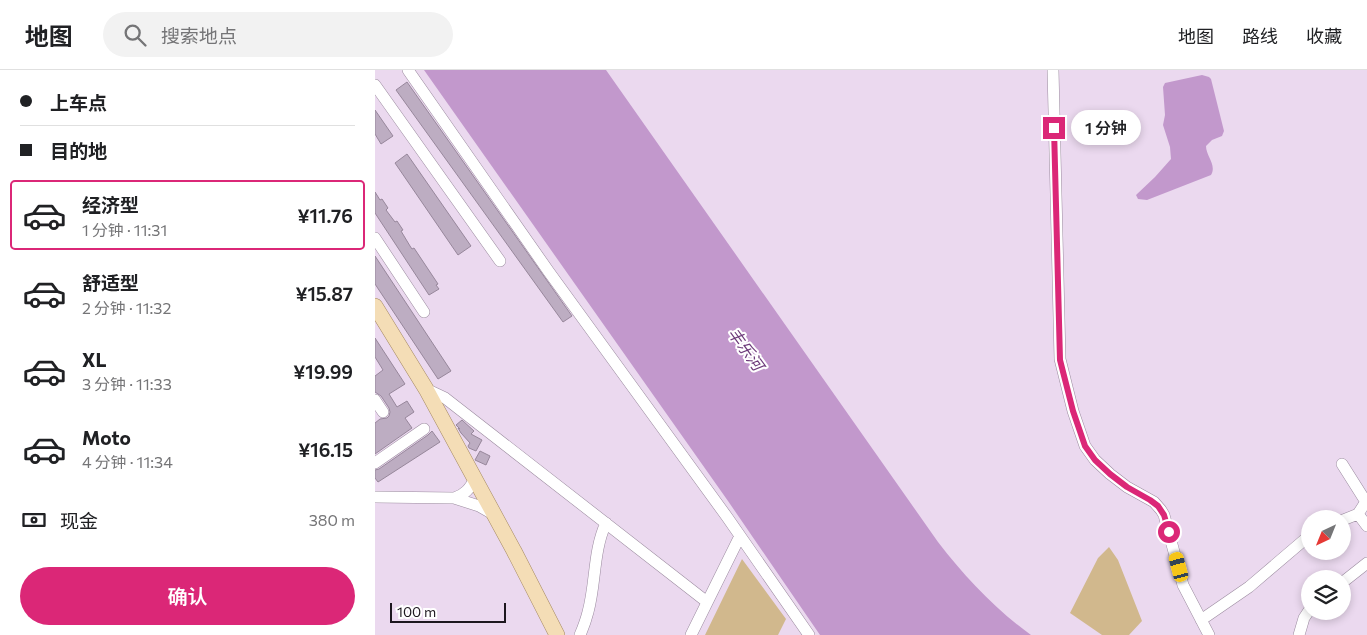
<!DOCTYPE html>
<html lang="zh">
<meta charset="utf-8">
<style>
:root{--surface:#fff;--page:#f2f2f2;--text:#202124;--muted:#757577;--line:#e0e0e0;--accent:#db2777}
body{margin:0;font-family:Commissioner,"Noto Sans SC",sans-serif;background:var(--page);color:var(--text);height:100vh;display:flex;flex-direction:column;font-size:19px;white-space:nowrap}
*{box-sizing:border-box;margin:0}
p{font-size:16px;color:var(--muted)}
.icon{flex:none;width:28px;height:28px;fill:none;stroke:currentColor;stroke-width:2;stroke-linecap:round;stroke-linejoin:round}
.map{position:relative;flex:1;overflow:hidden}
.details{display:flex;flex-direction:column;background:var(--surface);width:375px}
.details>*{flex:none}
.top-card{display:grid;align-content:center;height:110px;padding:0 20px;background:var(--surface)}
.needle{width:32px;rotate:223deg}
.tools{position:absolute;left:926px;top:440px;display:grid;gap:10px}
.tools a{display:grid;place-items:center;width:50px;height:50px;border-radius:50%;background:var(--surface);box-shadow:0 2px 8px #0003;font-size:25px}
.scale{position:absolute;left:15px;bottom:12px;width:116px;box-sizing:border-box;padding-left:5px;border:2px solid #1d171f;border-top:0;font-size:14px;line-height:18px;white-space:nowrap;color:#1d171f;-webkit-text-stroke:4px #fff;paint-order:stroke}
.end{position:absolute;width:22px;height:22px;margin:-11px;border:6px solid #db2777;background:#fff;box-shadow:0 0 0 2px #fff}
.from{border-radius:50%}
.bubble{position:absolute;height:35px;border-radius:18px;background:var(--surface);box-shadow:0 2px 8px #0003;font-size:16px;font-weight:600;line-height:35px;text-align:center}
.car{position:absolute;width:15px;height:30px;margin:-15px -8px;border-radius:6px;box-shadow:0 0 4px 1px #0007;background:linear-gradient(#f5c518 24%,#345 0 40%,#f5c518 0 76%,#345 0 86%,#f5c518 0)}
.top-card b{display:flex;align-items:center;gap:18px;height:48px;font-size:19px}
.top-card b+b{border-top:1px solid var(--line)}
.top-card i{width:12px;height:12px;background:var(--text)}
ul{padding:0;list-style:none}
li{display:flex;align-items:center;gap:15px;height:70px;margin:0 10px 8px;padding:0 10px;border:2px solid transparent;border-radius:5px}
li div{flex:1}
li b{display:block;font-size:19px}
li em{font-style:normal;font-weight:600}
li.current{border-color:var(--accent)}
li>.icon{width:45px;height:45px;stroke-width:1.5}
.pay{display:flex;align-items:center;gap:12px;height:55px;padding:0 20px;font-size:19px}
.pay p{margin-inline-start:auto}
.button{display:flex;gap:10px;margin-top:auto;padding:10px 20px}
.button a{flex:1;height:58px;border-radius:30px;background:var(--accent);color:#fff;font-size:20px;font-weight:600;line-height:58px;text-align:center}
header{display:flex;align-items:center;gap:30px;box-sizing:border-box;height:70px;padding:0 25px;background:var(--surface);border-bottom:1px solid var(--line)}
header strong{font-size:24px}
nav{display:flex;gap:28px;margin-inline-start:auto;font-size:18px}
.search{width:350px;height:45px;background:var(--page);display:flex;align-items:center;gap:12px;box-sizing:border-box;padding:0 18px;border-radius:28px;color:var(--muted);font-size:19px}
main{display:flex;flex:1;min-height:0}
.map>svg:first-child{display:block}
.green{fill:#d1b88d}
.water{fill:#c298cc}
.building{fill:#bdadc2;stroke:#97879b}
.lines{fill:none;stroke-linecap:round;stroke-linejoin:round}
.minor-casing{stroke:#9b8b9f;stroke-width:12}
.major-casing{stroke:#a48961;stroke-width:16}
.minor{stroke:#fff;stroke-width:11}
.major{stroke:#f4ddb6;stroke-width:15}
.route{stroke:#db2777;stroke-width:6}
.labels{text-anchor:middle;stroke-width:4;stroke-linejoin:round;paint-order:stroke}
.water-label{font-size:16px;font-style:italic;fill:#6d3a7a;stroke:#fff}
</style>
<header>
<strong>地图</strong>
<div class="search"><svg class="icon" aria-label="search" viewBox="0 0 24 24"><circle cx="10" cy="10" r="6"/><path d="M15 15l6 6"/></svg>搜索地点</div>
<nav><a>地图</a><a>路线</a><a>收藏</a></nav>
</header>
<main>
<section class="details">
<div class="top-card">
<b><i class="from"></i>上车点</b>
<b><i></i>目的地</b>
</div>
<ul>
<li class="current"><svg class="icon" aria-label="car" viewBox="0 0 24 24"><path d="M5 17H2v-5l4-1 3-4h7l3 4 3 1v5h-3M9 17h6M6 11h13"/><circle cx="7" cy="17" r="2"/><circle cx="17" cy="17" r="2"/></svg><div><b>经济型</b><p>1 分钟 · 11:31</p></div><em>¥11.76</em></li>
<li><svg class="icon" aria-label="car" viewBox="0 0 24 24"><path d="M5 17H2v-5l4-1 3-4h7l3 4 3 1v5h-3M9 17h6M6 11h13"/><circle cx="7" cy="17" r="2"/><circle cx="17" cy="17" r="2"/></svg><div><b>舒适型</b><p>2 分钟 · 11:32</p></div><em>¥15.87</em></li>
<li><svg class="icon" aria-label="car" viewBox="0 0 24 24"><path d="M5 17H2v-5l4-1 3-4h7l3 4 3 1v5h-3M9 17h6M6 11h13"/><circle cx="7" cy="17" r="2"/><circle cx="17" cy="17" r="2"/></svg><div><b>XL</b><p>3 分钟 · 11:33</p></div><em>¥19.99</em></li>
<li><svg class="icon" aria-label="car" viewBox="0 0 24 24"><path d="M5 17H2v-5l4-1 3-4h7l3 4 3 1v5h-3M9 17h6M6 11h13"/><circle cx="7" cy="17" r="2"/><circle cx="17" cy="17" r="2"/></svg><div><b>Moto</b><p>4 分钟 · 11:34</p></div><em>¥16.15</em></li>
</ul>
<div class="pay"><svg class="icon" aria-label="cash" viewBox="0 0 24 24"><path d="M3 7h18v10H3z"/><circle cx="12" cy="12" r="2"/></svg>现金<p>380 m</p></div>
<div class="button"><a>确认</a></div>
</section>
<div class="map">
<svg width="992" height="565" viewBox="0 0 992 565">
<rect width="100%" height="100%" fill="#ebd9ef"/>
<path class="green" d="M734 477 743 490 767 551 754 565H727L695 543 723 488Z
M367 489 411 549 403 565H330Z"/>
<path class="water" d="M49 0H231L563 472C590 507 620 539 656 565H445L353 431Z
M827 5 834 7 836 9 849 61 847 66 837 70 831 76C831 86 842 95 836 105L772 130 763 129 761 125 780 107 796 89 795 77 788 55 790 45 788 17 790 13Z"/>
<path class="building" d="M32 12 197 246 188 252 21 20Z
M0 40 18 66 6 74 0 64Z
M32 84 96 176 83 185 20 93Z
M0 122 5 130 7 129 13 138 11 140 20 152 22 151 28 160 26 161 35 176 37 179 39 178 63 214 61 215 64 219 54 225 0 143Z
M0 186 76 301 63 309 0 214Z
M0 268 30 314 14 324 22 337 32 331 39 342 30 348 37 358 0 384V353L5 349 12 348 14 346 15 342 14 338 6 326 0 322V306L8 300 0 287Z
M87 350 99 361 96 364 107 370 101 381 94 378 93 376 95 373 86 363 83 358 85 359 81 355Z
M57 361 65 372 3 412 0 408V400L4 399 53 365Z
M105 381 115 386 111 395 100 390Z"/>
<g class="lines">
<g class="minor-casing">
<path id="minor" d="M33 0 174 202 352 447 434 565
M678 0 685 289 698 341 710 376 720 390 735 404 752 417 779 432 786 440 789 445 808 515 834 565
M0 15 125 191
M0 168 49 242
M51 319 70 328 332 532
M0 330 8 342
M0 393 49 359
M967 394 991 432
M0 427 79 428 104 436 118 444
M79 428C90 425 95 418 100 409
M983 444 992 456
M968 450 983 444 992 430
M968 512 992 493
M826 550 874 517 935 465
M205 565C208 558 211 550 213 542 221 513 218 481 231 453
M316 565 365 466
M924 565 929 548 935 539"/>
</g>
<g class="major-casing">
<path id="major" d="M0 236 51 319 139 481 182 565"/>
</g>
<use href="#minor" class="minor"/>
<use href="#major" class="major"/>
</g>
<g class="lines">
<path class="route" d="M679 58 685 290 698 341 710 376 720 390 735 404 752 417 775 430 783 436 789 445 794 462"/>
</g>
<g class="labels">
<g class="water-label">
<text transform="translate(371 279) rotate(54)" y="6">丰乐河</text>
</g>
</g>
</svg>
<div class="tools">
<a><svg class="needle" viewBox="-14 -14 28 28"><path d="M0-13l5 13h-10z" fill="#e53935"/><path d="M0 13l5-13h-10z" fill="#757577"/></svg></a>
<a><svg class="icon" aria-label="layers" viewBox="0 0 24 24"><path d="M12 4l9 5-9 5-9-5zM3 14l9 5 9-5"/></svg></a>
</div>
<div class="scale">100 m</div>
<i class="end from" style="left:794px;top:462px"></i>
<i class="end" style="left:679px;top:58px"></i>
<div class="bubble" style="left:696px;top:40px;width:70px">1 分钟</div>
<i class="car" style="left:804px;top:497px;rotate:345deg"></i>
</div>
</main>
